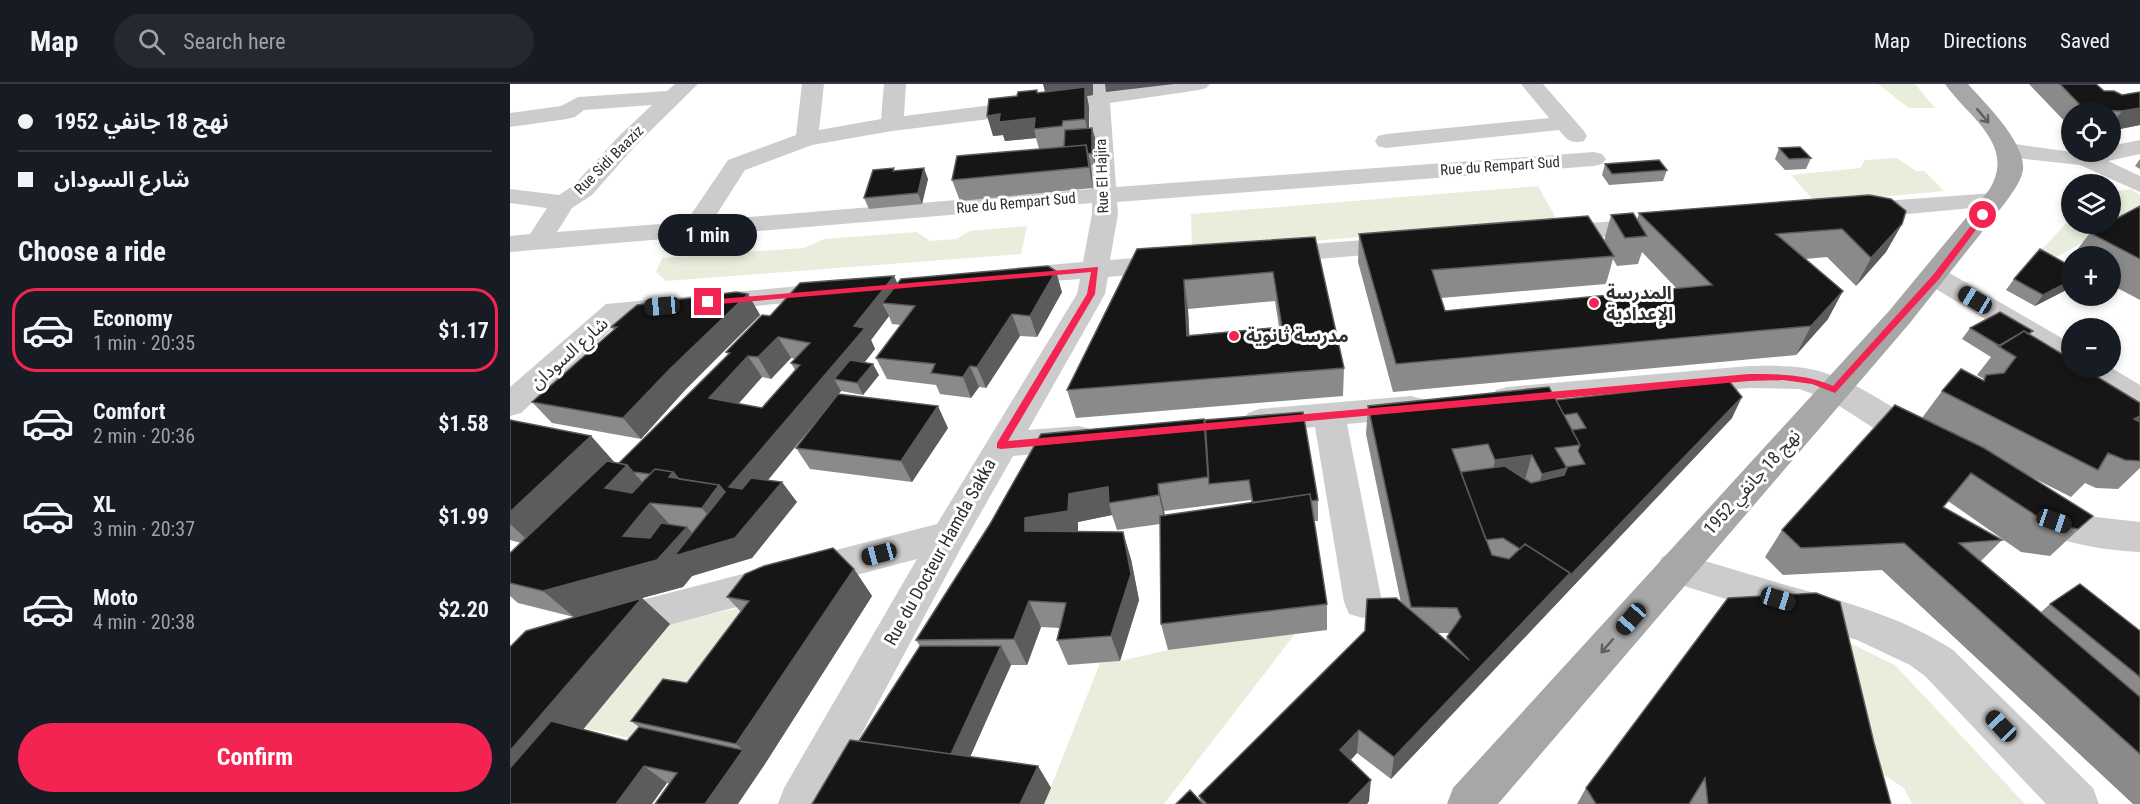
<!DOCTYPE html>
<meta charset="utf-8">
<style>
:root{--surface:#171b24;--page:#242831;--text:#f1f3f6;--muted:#9ea1a6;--line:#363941;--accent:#f32451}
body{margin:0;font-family:"Roboto Condensed","Noto Sans Arabic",sans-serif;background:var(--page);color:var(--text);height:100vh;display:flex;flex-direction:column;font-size:22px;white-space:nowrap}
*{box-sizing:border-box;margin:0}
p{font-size:20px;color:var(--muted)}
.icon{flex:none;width:33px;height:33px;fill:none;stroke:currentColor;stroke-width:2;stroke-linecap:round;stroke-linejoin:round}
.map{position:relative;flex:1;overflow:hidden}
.side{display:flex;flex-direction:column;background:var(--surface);width:510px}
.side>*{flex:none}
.top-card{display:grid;align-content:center;height:132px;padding:0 18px;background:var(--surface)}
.fabs{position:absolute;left:1551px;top:18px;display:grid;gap:12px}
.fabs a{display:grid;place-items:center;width:60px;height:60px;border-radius:50%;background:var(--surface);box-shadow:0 3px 9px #0003;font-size:30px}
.end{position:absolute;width:27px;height:27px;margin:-14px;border:8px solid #f32451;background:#fff;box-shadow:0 0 0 3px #fff}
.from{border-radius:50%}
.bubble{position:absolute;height:42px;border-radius:21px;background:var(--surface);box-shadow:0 3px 9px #0003;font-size:20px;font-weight:700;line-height:42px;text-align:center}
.car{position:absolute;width:18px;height:36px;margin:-18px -9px;border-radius:8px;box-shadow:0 0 4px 2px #0007;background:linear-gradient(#222 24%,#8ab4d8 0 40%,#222 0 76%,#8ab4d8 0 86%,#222 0)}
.top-card b{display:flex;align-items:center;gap:21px;height:57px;font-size:22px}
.top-card b+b{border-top:2px solid var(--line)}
.top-card i{width:15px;height:15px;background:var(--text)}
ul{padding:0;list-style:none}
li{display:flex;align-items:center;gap:18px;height:84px;margin:0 12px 9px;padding:0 6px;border:3px solid transparent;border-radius:24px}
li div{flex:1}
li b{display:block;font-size:22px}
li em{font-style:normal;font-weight:700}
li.current{border-color:var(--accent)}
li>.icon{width:54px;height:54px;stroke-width:1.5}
h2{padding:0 18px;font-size:27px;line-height:72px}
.action{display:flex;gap:12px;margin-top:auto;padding:12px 18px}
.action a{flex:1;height:69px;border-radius:36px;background:var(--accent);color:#fff;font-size:24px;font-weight:700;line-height:69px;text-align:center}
header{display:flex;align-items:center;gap:36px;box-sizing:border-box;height:84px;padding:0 30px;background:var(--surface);border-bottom:2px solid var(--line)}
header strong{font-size:28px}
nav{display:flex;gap:33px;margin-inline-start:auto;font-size:21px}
.search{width:420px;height:54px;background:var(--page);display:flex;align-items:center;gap:15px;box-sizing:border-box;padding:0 21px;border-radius:33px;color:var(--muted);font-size:22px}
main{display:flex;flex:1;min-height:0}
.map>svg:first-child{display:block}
.green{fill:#e8eddc}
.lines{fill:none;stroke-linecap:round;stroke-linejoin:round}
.minor{fill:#ccc;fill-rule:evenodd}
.major{fill:#a7a7a7;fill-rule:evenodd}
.wall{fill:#8a8a8a;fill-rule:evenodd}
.shaded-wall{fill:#5c5c5c}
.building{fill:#161616;stroke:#5c5c5c;stroke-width:1.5;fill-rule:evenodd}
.oneway{stroke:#5f5f5f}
.route{fill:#f32451}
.poi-dot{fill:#f32451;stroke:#fff;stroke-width:2}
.labels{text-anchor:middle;stroke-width:6;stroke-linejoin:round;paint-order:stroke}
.far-street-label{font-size:15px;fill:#2f2f2f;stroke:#fff}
.poi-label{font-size:18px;font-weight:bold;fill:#2f2f2f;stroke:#fff;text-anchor:start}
.street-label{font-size:18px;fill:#2f2f2f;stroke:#fff}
</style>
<header>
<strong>Map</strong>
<div class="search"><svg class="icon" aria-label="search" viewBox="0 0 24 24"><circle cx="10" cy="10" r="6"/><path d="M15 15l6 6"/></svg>Search here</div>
<nav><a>Map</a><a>Directions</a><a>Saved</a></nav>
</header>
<main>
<section class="side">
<div class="top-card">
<b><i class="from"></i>نهج 18 جانفي 1952</b>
<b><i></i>شارع السودان</b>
</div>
<h2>Choose a ride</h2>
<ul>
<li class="current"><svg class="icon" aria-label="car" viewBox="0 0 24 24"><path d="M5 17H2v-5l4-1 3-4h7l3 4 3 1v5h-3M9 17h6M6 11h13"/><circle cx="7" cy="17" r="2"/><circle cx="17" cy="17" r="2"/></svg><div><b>Economy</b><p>1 min · 20:35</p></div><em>$1.17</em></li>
<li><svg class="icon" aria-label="car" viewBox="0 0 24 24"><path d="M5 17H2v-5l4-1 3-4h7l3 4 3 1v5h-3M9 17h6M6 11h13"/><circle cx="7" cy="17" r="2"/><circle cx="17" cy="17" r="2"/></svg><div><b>Comfort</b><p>2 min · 20:36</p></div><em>$1.58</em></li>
<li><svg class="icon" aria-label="car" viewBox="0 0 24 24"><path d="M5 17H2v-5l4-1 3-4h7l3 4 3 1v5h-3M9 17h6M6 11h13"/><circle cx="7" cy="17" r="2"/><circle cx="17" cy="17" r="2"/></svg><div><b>XL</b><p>3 min · 20:37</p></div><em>$1.99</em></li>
<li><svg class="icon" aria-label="car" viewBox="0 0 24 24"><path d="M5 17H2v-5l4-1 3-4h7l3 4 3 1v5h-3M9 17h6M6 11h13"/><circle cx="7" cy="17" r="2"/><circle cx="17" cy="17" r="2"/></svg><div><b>Moto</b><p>4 min · 20:38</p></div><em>$2.20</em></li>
</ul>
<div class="action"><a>Confirm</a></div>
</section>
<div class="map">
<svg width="1630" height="720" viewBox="0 0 1630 720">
<rect width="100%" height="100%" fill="#fff"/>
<path class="green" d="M1368 0H1405L1425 24H1399Z
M1387 74 1406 87H1414L1434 107 1306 119 1281 91 1350 84 1355 76Z
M1028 102 1048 138 682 166 681 130Z
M1621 105 1630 111V134L1618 133 1534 180 1524 174 1561 134 1562 140H1600L1601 108Z
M517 142 511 170 156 197 146 188 152 174 294 164 314 155 407 148 420 157 446 155 460 147Z
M258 517 151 661 74 644 160 540Z
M1309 544 1385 581 1515 720H1402L1394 704 1371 689Z
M785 550 654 720H534L590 579 610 577 658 566Z"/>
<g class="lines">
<path class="minor" d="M165 0H188L125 62 82 111 62 124 47 148 176 138 218 76 286 51 292 0H314L309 46 371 35 374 0H396L394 32 521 16 529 18 532 23 529 28 521 30 382 47 302 61 235 86 203 136 581 105 579 22H561L558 17 561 12 579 9 581 0H603L601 6 644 0H700L696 4 689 6 600 19 606 103 1084 68 1092 70 1096 75 1092 80 1084 82 607 118 608 130 600 176 663 171 673 173 676 179 673 185 663 187 598 193 595 210 518 346 569 342 581 345 585 354 581 363 569 366 503 372 452 462 314 720H268L274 704 407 475 103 556 89 551 84 539 89 527 427 440 567 210 570 195 502 200 492 198 488 192 492 186 502 184 573 178 582 130V119L0 168V152L20 150 37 124 0 119V105L49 111 64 101 109 52 142 21 74 26 65 33 57 35 0 43V29L51 22 68 13 157 7Z
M1011 0H1033L1074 47 1077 52 1074 57C1061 60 1057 56 1049 46L876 64 868 62 865 57 868 52 876 50 1039 34Z
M1630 56V70L1598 77 1630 92V108L1570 81 1498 73 1490 71 1486 66 1490 61 1498 59 1562 68H1600V62Z
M1484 109 1493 111 1496 116 1493 121 1346 135 1337 132 1333 127 1337 122 1346 119Z
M1142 134 1151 137 1155 142 1151 147 1044 158 1035 156 1031 150 1035 144 1044 142Z
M893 153 902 155 906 161 902 167 762 179 753 177 749 171 753 165 762 163Z
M1426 185 1436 187 1562 260V284L1600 283 1630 301V326L1619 323 1567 291 1563 284 1551 281 1416 199 1412 193 1416 187Z
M322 199 332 202 336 208 332 214 114 234 11 329 0 332V303L96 220Z
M1239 282C1258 282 1276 281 1295 284 1342 292 1383 325 1423 349L1427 358 1423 367 1411 370 1399 367 1320 316 1289 305 1239 304 997 325 986 322 981 314 986 306 997 303Z
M901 312 912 315 917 323 912 331 901 334 837 340 872 518 867 530 853 534 839 530 834 518 805 343 749 349 738 345 733 337 738 329 749 325Z
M1528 413 1577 432 1630 438V468C1597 466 1527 459 1510 427L1516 417Z
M1165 468C1208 481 1251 494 1294 506 1346 521 1397 536 1443 566L1583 704 1589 720H1536L1415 592 1400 581 1347 556 1152 495 1146 484 1152 473Z"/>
<path class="major" d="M1435 0H1458C1475 19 1516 59 1513 86 1511 98 1502 109 1495 119L1399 240 988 720H937L943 704 1379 227 1479 106C1507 61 1459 34 1435 0Z"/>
</g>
<path class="wall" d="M1519 0H1586L1594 7 1612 11 1630 8V41L1600 47V28H1562V45Z
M527 9 583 11 577 12 579 23V44H582L585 54V80L581 81 583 104 450 117 442 96 529 65 526 54 495 57 493 51 483 52Z
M1269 64 1301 74 1296 85 1275 86 1265 75Z
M1630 75V85L1625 82Z
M1095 80 1157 86 1153 97 1099 101 1092 91Z
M385 87 418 95 412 120 359 125 354 114Z
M1630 122V216L1600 200V172H1562L1580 149Z
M1129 129 1392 140 1376 168 1346 202 1317 173 1295 175 1318 235 1286 271 883 308 848 178 849 150 1094 157 1101 131 1127 136ZM1132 168 1167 205 935 227 931 214 1096 200 1103 175 1107 182 1128 180Z
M805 153 834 284 833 312 566 334 557 306 627 165ZM765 217 769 243 679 251 678 225Z
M1562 183V203L1525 222 1496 206 1504 195Z
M384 192 388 200 552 208 527 253 510 252 476 304 469 303 461 314 430 310 426 301 377 295 366 274 391 241 382 240 379 232 361 256 365 265 354 279 369 291 353 311 331 307 328 310 438 344 402 398 300 385 286 364 317 324 258 396 287 418 242 474 182 492 173 503 132 514 160 540 73 645 117 657 129 643 121 637 177 599 231 528 217 513 344 485 362 512 253 683 160 700 157 699 0 720V563L64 533 8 519 0 512V469L11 459 0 456V336L81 352 105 379H109L218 270 216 268 260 232ZM281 274 285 275 281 279 285 286 252 324 228 320 252 293 261 295Z
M238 210 250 231 175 306 131 355 42 339 22 318 104 246 101 243Z
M1460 244 1520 251 1630 319V384L1608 405 1586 404 1575 399 1561 413 1508 386 1583 432 1540 472 1511 468 1438 417 1433 423 1492 456 1471 477 1531 528 1540 520 1630 547V720H1623L1372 486 1273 491 1255 473 1272 446 1412 334 1432 307 1473 296 1474 295 1467 291 1481 273 1452 255Z
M1046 316 1222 334 881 695 847 669 841 676 859 717 857 720H666L691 718 689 712 891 519 856 350 858 322ZM928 549H940L937 553 936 557Z
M695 341 808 416V437H804L817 520V546L658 566 651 540 650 440 607 446 602 431 568 438V448L621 475 629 516 610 577 558 581 547 556 550 544 531 543 517 581H501L460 673 528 682 541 704 348 657 410 562 406 556ZM741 416V419L655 431 654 427Z
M1364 659 1381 720H1067L1076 704Z"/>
<path class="shaded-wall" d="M533 0H583V11L577 12 579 23V55L575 35 537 16Z
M595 0H664L596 8Z
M1630 24V41L1600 47V43L1612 27Z
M490 30 525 34 524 45 526 54 495 57 493 51 483 52 477 32Z
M582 44 585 54V80L582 69Z
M576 61 581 81 583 104 579 83Z
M414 84 418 95 412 120 408 109Z
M1392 140 1376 168 1346 202 1361 174Z
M546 187 552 208 527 253 520 232Z
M384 192 393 213 372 219 379 232 361 256 365 265 339 298 324 295 331 307 235 424 219 403Z
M674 196 678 225 681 280 677 252Z
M1562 196V203L1525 222 1533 211Z
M1333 207 1318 235 1286 271 1301 242Z
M238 210 250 231 175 306 131 355 113 334 160 285Z
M502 230 510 252 476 304 467 283Z
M268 253 281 274 261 295 248 273Z
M238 272 252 293 215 335 199 314Z
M363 280 369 291 353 311 347 299Z
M460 282 469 303 461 314 453 293Z
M1232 313 1222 334 881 695 884 673 1060 489Z
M428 322 438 344 402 398 391 377Z
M1630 332V340L1624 335Z
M81 352 106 380 24 462 0 440V428Z
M1022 371 1014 399 979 404 985 376Z
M117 381 142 409 121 431 95 404Z
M1057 384 1048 412 1024 418 1032 390Z
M163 388 175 402 159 393Z
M272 398 287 418 242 474 182 492 173 503 132 514 160 540 29 699 0 682V667L64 533 33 507 113 452 140 419 165 446 177 443 195 463Z
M648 400 654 427 655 439 649 411Z
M209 401 231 429 215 452 192 424Z
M598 403 599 419 602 431 568 438V455L515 447V434L559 410Z
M613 448 621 475 629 516 610 577 601 552Z
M344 485 362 512 253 683 228 720H195L233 666 226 660Z
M519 517 531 543 517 581 504 555Z
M491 562 501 581 452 691 439 674Z
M849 646 847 669 829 688 830 666Z
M134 682 157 699 142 720H106Z
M528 682 541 704 534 720H510Z
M861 696 859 717 857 720H838Z"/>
<path class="building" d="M1550 0H1586L1594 7H1604L1612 11 1630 8V24L1612 27 1575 26Z
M575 3V35L553 37 552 42 524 45 525 34 489 38 490 30 477 32 479 15 507 12 508 8 527 6V9Z
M582 44V69L578 70 576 61 554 63 555 46Z
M576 61 579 83 442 96 447 72Z
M1290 63 1301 74 1279 75 1269 64Z
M1149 76 1157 86 1102 90 1095 80Z
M384 84 383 87 414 84 408 109 354 114 363 86Z
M1359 111 1381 115 1396 127 1392 140 1361 174 1332 145 1266 150 1333 207 1301 242 886 280 849 150 1078 132 1104 172 922 186 935 227 1202 201 1129 129Z
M1630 122V175L1580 149 1597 140H1600V138Z
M1123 129 1137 152 1115 154 1101 131Z
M805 153 834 284 557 306 627 165ZM763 188 772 243 677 252 674 196Z
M1530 165 1562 183V196L1533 211 1504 195Z
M538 182 546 187 520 232 502 230 467 283 460 282 453 293 421 289 425 280 366 274 405 222 372 219 391 195Z
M384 192 344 242 355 244 219 403 232 405 241 394 272 398 225 454 164 472 215 408 209 401 169 395 163 388 145 385 140 390 123 388 117 381 109 379 220 269 216 268 252 231 260 232 290 199ZM268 253 300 259 281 279 290 281 252 324 199 314 238 272 248 273Z
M226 208 238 210 160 285 113 334 22 318 107 243H101L127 221Z
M1490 228 1523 247 1518 250 1514 247 1490 262 1460 244Z
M1514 247 1562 276V284H1573L1630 319V332L1624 335 1630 338V377L1615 376 1598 369 1588 386 1432 307 1451 285 1474 297 1476 291 1494 289 1506 273 1488 262Z
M340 276 363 280 347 299 324 295Z
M1219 297 1232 313 1057 495 1060 489 1015 460 1010 465 993 454 976 456 951 388 995 382 1021 399 1054 391 1057 384 1056 383 1075 380 1068 367 1070 361 1062 346 1076 344 1067 329 1054 331 1046 316Z
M1039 303 1070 361 1045 364 1057 384 1032 390 1022 371 985 376 978 360 942 365 982 471 999 475 1015 460 1060 489 884 673 849 646 830 666 861 696 838 720H697L689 712 855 547 857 515 886 514 959 576 937 553 951 533 947 524 901 523 858 322Z
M328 310 428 322 391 377 286 364Z
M1385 321 1474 364 1583 432 1568 445 1539 440 1461 389 1433 423 1492 456 1449 459 1630 613V670L1394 459 1291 464 1272 446Z
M793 328 808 416 801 417 800 410 743 419 739 396 699 400 695 336Z
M694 335 698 393 648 400 649 411 599 419 598 403 559 410 558 427 515 434V447L613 448 621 490 601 552 547 556 556 519 519 517 504 555 406 556 480 440 531 350Z
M0 336 81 352 0 428Z
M97 377 117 381 95 404 122 409 145 385 163 388 159 393 209 401 192 424 140 419 113 452 140 454 151 439 177 443 147 476 33 507 0 499V469Z
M800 410 817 520 651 540 650 432Z
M323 464 344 485 226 660 121 637 153 595 177 599 239 517 217 513 235 490 254 482Z
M1570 500 1630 547V593L1540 520Z
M1306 509 1330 518 1364 659 1381 720H1198L1195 694 1179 720H1086L1076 704 1218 514Z
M132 514 0 667V563L16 547Z
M410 562H491L441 670 349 657Z
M41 637 117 657 129 643 233 666 195 720H145L167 689 134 682 106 720H0V684Z
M340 656 528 682 510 720H302Z
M680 706 693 720H666Z"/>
<defs><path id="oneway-shaft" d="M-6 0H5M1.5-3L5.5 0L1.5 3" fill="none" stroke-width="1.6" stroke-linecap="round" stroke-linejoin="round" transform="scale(1.5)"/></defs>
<g class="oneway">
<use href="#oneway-shaft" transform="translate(1473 32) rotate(50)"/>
<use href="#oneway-shaft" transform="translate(1097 562) rotate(131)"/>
</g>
<path class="route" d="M1470 130 1477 131 1429 195 1325 309 1302 300 1273 296 1239 297 491 365 487 364V359L577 210 581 188 198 221 194 218 198 216 588 183 585 210 498 357 1239 290C1269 290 1296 290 1323 302L1423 191Z"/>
<g class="poi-dot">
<circle cx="1084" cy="219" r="6"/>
<circle cx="724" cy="252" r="6"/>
</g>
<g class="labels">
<g class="far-street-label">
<text transform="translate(99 76) rotate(-45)" y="5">Rue Sidi Baaziz</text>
<text transform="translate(990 82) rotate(-4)" y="5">Rue du Rempart Sud</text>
<text transform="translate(592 92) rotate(-92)" y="5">Rue El Hajira</text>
<text transform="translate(506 119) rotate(-5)" y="5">Rue du Rempart Sud</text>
</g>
<g class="poi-label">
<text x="1096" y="215">المدرسة<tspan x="1096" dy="21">الإعدادية</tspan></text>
<text x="736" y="258">مدرسة ثانوية</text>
</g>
<g class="street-label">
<text transform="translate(59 269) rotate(-42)" y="6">شارع السودان</text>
<text transform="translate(1242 398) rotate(-48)" y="6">نهج 18 جانفي 1952</text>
<text transform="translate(430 468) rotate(-61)" y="6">Rue du Docteur Hamda Sakka</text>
</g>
</g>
</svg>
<div class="fabs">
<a><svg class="icon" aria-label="locate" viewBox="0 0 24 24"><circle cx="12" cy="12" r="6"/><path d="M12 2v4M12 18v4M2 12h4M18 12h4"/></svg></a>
<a><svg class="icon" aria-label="layers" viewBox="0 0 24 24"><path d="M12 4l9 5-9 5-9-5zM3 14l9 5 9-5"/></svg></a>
<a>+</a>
<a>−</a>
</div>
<i class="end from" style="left:1473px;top:131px"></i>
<i class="end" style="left:198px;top:218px"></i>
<div class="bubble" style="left:148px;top:130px;width:99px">1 min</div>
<i class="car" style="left:1465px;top:216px;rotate:301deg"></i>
<i class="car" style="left:152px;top:222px;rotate:265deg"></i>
<i class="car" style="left:1544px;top:437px;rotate:109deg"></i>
<i class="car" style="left:369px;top:470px;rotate:255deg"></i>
<i class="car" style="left:1268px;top:515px;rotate:107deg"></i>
<i class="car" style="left:1121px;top:535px;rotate:221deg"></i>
<i class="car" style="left:1491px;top:642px;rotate:316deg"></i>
</div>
</main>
